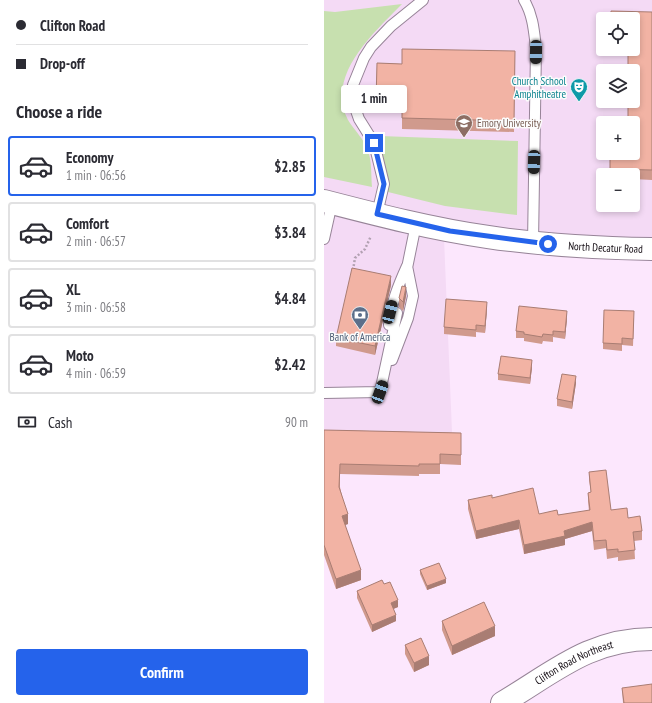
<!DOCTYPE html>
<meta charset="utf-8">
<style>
:root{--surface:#fff;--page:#f7f7f7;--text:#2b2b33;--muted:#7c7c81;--line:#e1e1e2;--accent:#2563eb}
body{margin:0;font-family:"PT Sans Narrow",sans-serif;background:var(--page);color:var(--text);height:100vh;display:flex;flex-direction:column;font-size:15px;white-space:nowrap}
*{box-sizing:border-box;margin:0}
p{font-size:13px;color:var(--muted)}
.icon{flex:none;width:22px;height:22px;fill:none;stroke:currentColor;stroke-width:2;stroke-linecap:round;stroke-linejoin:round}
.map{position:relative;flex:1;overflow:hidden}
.panel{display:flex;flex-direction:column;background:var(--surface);width:324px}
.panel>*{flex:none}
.hud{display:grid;align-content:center;height:88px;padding:0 16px;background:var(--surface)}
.controls{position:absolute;left:272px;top:12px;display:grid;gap:8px}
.controls a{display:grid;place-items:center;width:44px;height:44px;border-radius:4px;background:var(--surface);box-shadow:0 2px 6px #0003;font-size:20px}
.end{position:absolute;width:18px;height:18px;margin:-9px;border:5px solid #2563eb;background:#fff;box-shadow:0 0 0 2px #fff}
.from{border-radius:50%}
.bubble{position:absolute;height:28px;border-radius:4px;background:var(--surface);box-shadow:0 2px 6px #0003;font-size:13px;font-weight:700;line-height:28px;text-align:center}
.car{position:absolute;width:12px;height:24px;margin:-12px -6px;border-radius:5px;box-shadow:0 0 3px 1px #0007;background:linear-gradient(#222 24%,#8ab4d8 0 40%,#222 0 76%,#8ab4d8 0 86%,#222 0)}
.hud b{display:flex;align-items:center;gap:14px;height:38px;font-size:15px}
.hud b+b{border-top:1px solid var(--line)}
.hud i{width:10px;height:10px;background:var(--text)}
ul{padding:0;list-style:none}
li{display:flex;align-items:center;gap:12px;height:60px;margin:0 8px 6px;padding:0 8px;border:2px solid var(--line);border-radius:4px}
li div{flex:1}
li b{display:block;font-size:15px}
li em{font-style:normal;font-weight:700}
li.selected{border-color:var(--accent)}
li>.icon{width:36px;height:36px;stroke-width:1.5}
h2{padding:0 16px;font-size:18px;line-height:48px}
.pay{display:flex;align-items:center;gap:10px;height:44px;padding:0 16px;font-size:15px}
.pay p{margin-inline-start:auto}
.cta{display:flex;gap:8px;margin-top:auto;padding:8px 16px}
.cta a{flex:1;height:46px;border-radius:4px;background:var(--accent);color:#fff;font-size:16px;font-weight:700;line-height:46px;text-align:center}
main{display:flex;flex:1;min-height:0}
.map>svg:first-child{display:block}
.built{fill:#f4daf5;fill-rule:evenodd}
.green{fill:#c7e0af}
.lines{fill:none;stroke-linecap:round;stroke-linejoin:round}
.lane-casing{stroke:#978498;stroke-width:12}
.secondary-casing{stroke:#978498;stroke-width:24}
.path{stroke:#b2a1b2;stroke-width:2.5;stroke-dasharray:2 2;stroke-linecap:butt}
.lane{stroke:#fff;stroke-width:10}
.secondary{stroke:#fff;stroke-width:22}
.wall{fill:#d09a8d}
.shaded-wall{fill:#a97d73}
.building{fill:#f2b3a4;stroke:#a97d73}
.route{stroke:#2563eb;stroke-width:5}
.labels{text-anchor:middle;stroke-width:3;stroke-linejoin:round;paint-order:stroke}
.culture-label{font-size:11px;fill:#0d838f;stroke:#fcfcfc;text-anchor:end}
.education-label{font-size:11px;fill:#785e54;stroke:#fcfcfc;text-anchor:start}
.street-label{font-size:11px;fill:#120b12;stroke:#fcfcfc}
.service-label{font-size:11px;fill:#4e5e75;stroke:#fcfcfc}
</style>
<main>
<section class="panel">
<div class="hud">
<b><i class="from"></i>Clifton Road</b>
<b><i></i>Drop-off</b>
</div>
<h2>Choose a ride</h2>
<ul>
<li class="selected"><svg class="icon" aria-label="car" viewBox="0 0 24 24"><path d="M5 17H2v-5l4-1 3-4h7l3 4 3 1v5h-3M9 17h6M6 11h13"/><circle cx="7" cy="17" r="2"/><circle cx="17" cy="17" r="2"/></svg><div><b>Economy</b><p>1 min · 06:56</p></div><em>$2.85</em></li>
<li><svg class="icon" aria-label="car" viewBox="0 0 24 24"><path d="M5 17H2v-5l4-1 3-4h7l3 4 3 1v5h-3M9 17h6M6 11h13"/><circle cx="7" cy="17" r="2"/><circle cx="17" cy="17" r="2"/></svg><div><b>Comfort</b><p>2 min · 06:57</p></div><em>$3.84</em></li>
<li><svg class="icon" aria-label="car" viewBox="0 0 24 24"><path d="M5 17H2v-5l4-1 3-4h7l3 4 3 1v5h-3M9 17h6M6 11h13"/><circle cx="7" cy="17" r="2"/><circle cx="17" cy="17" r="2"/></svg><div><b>XL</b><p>3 min · 06:58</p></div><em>$4.84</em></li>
<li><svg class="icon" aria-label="car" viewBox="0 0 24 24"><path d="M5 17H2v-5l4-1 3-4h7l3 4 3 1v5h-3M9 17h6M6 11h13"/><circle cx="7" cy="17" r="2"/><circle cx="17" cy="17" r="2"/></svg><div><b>Moto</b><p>4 min · 06:59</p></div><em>$2.42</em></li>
</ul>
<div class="pay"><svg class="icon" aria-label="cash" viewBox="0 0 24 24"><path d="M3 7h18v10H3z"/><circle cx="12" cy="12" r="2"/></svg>Cash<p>90 m</p></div>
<div class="cta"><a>Confirm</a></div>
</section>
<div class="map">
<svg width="328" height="703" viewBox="0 0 328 703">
<rect width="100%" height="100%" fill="#fce7fd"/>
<path class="built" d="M0 0H328V249L255 246 0 201ZM279 19H309V49H279ZM279 71H309V101H279ZM279 123H309V153H279ZM279 175H309V205H279Z
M0 206 120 238 128 432 0 476Z"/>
<path class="green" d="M78 4C50 33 1 75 24 120 30 130 41 140 44 151 48 161 47 176 48 187L0 177V11L11 12Z
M56 136 194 141 193 215 121 206 64 192Z"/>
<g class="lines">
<g class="lane-casing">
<path id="lane" d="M200 0C209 15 210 31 212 48L209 243
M53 214 60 184 50 143 35 119 28 99 29 85 40 58 47 47 67 26 99 0
M0 239 8 203
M82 273 92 224
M65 325C67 303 74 286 83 266
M68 360 84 318 89 296 83 266
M0 393 56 392 73 313"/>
</g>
<g class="secondary-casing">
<g id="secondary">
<path id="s1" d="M0 201C54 215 108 229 164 237 218 245 273 248 328 249"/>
<path id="s2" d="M178 703C229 673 265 639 328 639"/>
</g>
</g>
<path class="path" d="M29 270 31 258 41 249 47 236"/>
<use href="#lane" class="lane"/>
<use href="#secondary" class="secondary"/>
</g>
<path class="wall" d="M328 12V180L309 179V175H286V153H309L304 52H287V49H309Z
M191 51 190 132 78 129V113L52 112 53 63 78 64Z
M67 285 51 355 12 346V338Z
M82 296 79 311 75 307V298Z
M163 309 161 333 152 332V337L120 334V327Z
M243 318 241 339 229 337V342L219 341 218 344 200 341V338H192V331Z
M310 318 309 346 298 345V351L279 349V343Z
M208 367 206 384 174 380V374Z
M252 383 248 409 233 406V399Z
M0 430 137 433V465L116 464V474H95V476L16 474V487L24 524 21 525 37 580 12 589 0 555Z
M265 472 287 510 304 518 318 531V540L310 541 311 559 294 561V557L283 559 282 548 270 550 268 531 241 539V545L200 554 195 529 152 539 144 509V500L168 498 215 514 234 515 265 511 264 501V493L267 492 265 480Z
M96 570 122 583 103 590 96 574Z
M60 584 74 607 69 609 72 621 48 632 33 598V591Z
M118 621 171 636 128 655 118 630Z
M81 645 105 665 90 672 81 654Z
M298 688 328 703H299Z"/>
<path class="shaded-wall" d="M67 276V285L51 355V346Z
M82 287V296L79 311V302Z
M163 302V309L161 333V326Z
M243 311V318L241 339V332Z
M208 360V367L206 384V378Z
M252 376V383L248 409V402Z
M24 514V524L18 526V516Z
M195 520V529L152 539V531Z
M268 522V531L241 539V545L200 554V545L240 531Z
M37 570V580L12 589V579Z
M122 579V583L103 590V586Z
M74 600V607L67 610V603Z
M72 615V621L48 632V625Z
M171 626V636L128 655V646Z
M105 656V665L90 672V663Z"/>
<path class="building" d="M287 11 328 12V170L286 169V153H309V123H304V101H309V71H304V49H309V19H287Z
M78 49 191 51 190 121 78 118V102L52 101 53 63 78 64Z
M28 268 67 276 51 346 12 338Z
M78 286 82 287 79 302 75 298Z
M122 299 163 302 161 326 152 325V330L120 327Z
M195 306 243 311 241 332 229 331V335L219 334 218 337 200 334V332L192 331Z
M280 310 310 311 309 339 298 338V344L279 343Z
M177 356 208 360 206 378 174 374Z
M238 374 252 376 248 402 233 399Z
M0 430 137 433V455L116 454V464H95V466L16 464 15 487 24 514 18 516 37 570 12 579 0 545Z
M282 470 287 510 303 508 304 518 316 516 318 531 309 532 311 550 294 552V549L283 550 282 540 270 541 268 522 240 531 241 536 200 545 195 520 152 531 144 500 168 495V498L209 488 215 514 233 510 234 515 266 510 264 493 267 492 265 472Z
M115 563 122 579 103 586 96 570Z
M58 580 60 584 66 582 74 600 67 603 72 615 48 625 33 591Z
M160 602 171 626 128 646 118 621Z
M97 638 105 656 90 663 81 645Z
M328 684V703H300L298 688Z"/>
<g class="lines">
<path class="route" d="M50 143 60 184 53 214 126 231 224 244"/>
</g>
<defs>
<g id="theatre-pin" transform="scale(0.9)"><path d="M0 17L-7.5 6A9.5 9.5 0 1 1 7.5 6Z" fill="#0f9aa8" stroke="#fcfcfc"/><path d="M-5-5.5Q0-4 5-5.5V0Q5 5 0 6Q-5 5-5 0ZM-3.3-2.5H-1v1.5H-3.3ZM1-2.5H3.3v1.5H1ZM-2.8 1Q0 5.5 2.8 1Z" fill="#fff"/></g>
<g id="university-pin" transform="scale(0.9)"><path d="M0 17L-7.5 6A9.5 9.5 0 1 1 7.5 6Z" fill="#8d6e63" stroke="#fcfcfc"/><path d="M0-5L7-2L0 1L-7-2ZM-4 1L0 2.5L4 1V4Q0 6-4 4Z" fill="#fff"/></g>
<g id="bank-pin" transform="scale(0.9)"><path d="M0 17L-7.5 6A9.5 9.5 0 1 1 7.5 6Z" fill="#5c6f8a" stroke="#fcfcfc"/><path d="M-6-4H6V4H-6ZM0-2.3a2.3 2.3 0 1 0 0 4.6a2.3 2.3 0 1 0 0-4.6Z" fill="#fff"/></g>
</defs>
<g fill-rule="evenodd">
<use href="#theatre-pin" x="255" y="87"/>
<use href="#university-pin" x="140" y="123"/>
<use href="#bank-pin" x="36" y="315"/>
</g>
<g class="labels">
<g class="culture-label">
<text x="242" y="85">Church School<tspan x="242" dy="13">Amphitheatre</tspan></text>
</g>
<g class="education-label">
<text x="153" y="127">Emory University</text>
</g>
<g class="street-label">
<text dy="4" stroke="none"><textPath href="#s1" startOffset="286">North Decatur Road</textPath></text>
<text dy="4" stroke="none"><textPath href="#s2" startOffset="83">Clifton Road Northeast</textPath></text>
</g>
<g class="service-label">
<text x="36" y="341">Bank of America</text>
</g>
</g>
</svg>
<div class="controls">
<a><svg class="icon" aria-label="locate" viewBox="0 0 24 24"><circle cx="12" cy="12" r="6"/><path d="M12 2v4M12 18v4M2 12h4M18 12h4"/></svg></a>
<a><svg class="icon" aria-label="layers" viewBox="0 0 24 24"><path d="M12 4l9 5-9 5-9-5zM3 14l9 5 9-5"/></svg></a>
<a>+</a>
<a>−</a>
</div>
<i class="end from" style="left:224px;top:244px"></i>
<i class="end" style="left:50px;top:143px"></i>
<div class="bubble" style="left:17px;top:85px;width:66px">1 min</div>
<i class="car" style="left:212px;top:52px;rotate:181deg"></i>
<i class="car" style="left:210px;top:162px;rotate:182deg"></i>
<i class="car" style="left:66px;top:312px;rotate:14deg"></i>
<i class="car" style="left:56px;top:392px;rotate:20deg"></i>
</div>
</main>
